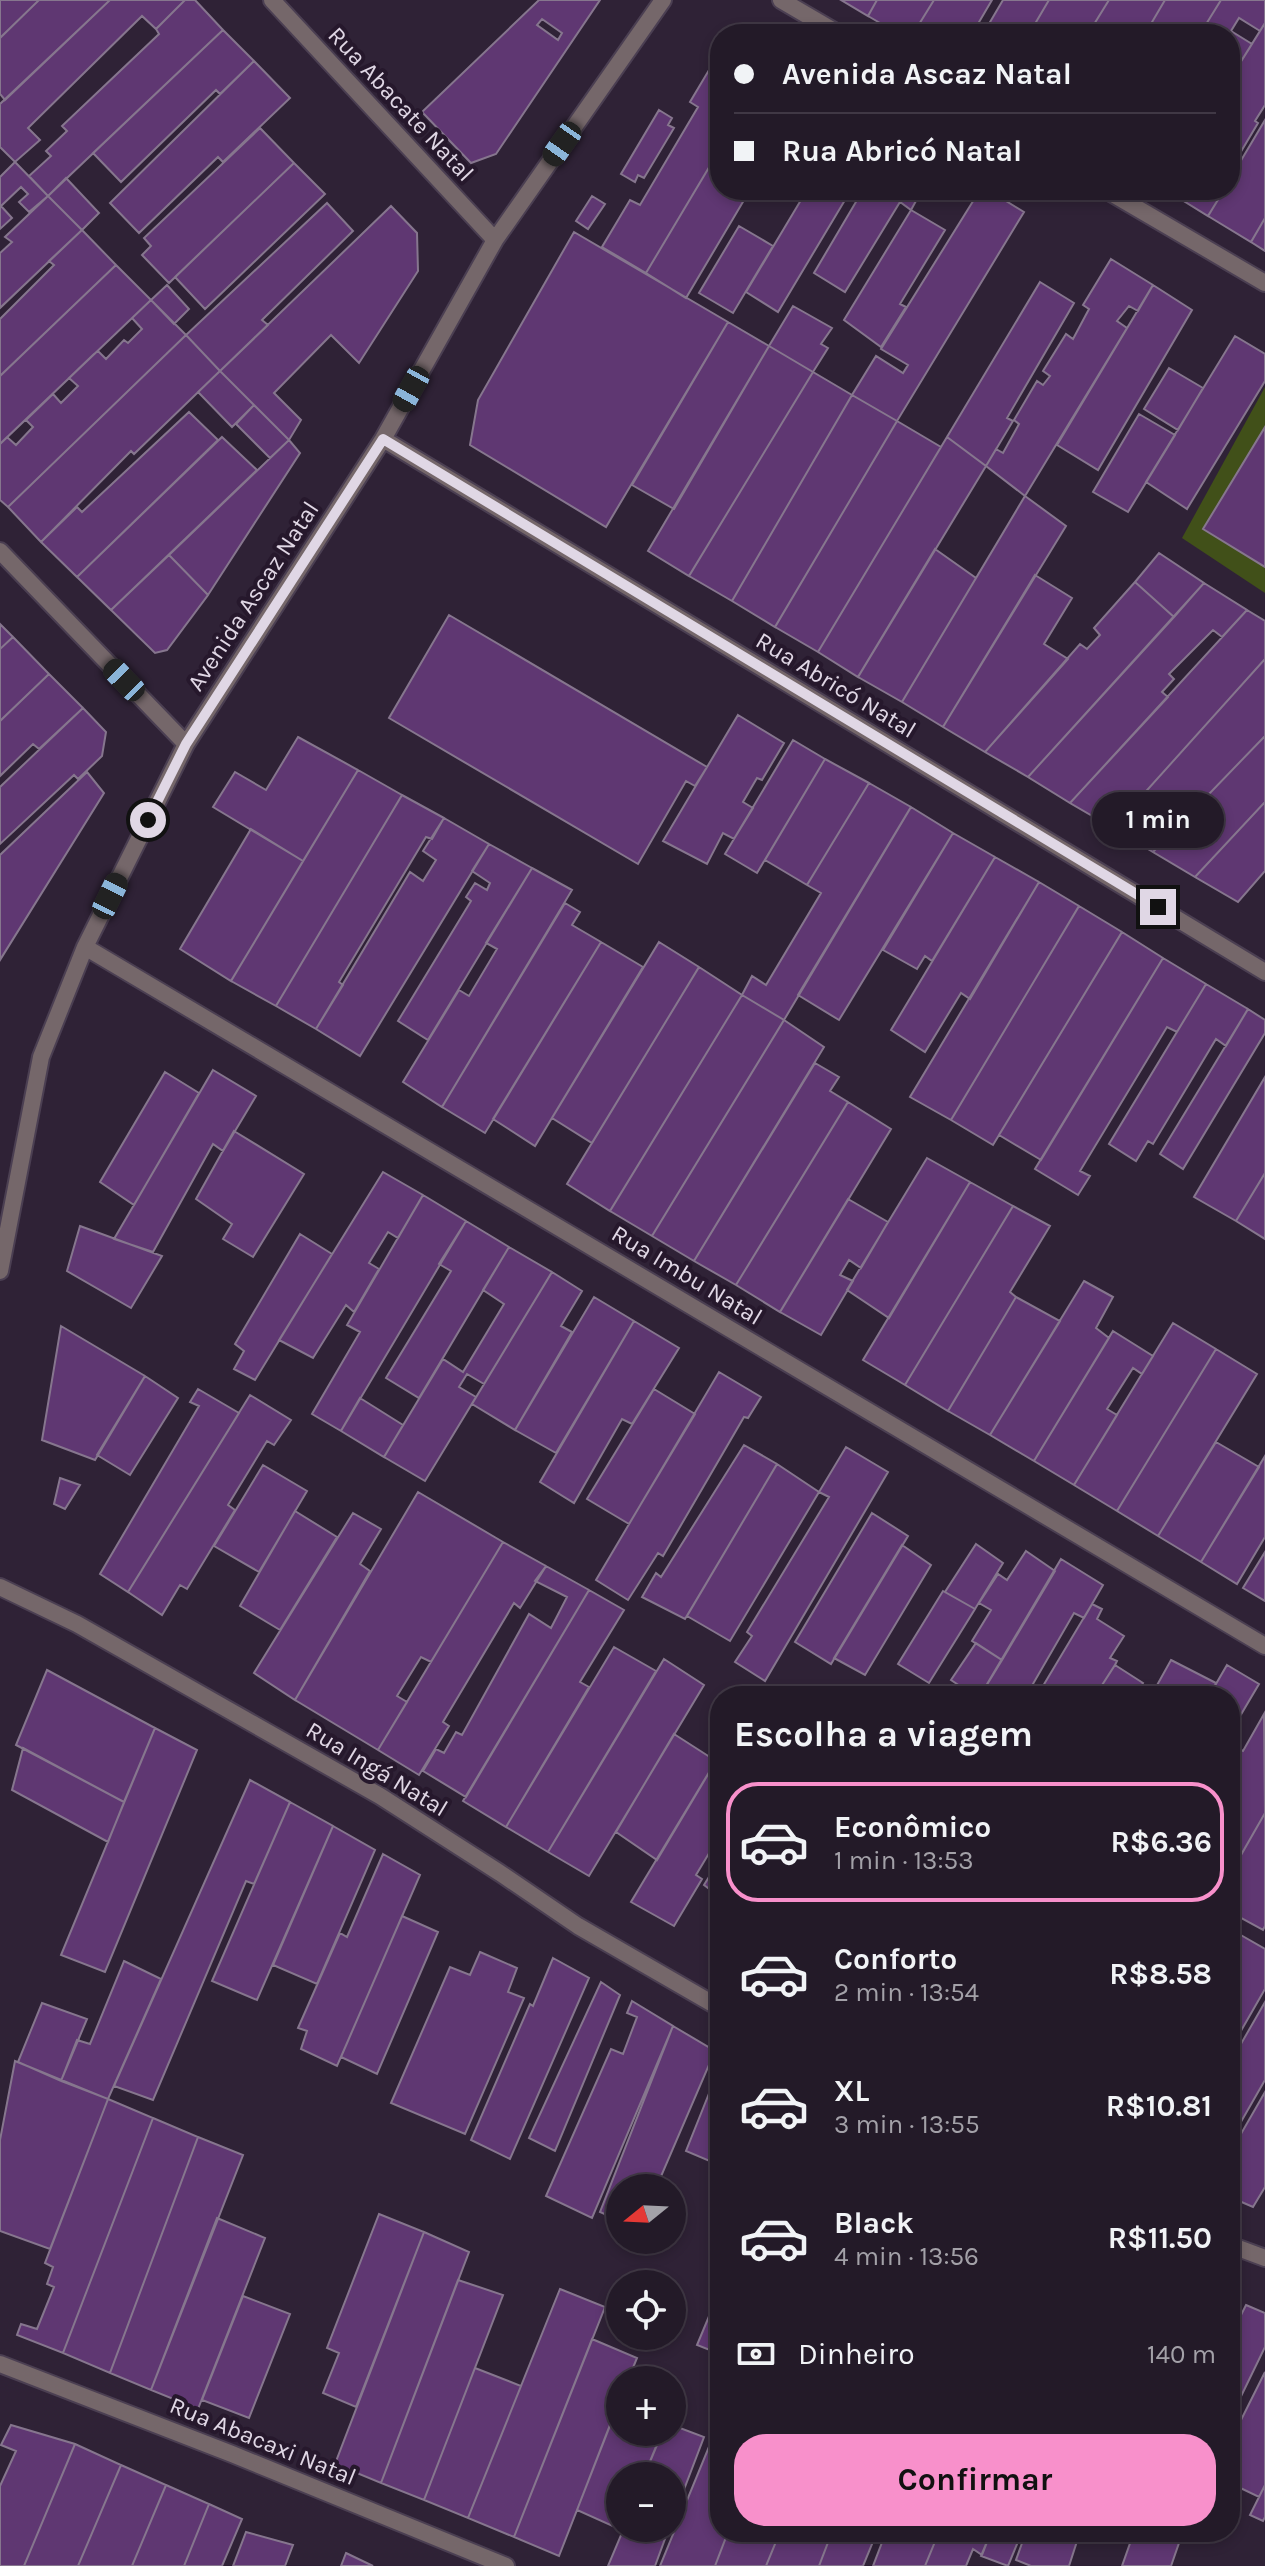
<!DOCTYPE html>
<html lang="pt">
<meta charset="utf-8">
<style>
:root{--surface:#231a28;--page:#2b2330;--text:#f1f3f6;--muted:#a3a1a8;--line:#403845;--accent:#f890cb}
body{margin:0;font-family:Karla,sans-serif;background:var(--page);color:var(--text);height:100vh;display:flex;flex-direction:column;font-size:30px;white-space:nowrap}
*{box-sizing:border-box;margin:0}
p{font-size:26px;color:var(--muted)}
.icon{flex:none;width:44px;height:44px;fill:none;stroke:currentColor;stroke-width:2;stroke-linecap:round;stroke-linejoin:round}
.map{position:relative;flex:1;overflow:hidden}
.panel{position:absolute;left:710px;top:1686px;width:530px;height:856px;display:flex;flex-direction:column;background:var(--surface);border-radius:32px;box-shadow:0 4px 12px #0003,0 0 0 2px var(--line)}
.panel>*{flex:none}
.hud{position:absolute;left:710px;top:24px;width:530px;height:176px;border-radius:32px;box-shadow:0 4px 12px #0003,0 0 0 2px var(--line);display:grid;align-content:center;height:176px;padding:0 24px;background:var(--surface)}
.needle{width:52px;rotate:252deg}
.controls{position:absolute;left:606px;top:2174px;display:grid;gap:16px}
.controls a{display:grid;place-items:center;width:80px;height:80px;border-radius:50%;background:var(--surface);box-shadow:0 4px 12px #0003,0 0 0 2px var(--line);font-size:40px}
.end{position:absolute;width:36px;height:36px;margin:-18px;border:10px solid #e0d7e5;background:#111;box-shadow:0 0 0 4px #111}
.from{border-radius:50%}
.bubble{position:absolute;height:56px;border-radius:28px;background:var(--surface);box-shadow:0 4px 12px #0003,0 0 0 2px var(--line);font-size:26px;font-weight:700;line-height:56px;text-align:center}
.car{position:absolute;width:24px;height:48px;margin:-24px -12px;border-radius:10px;box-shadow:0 0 6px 2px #0007;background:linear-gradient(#222 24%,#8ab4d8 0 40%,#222 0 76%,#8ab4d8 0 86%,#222 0)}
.hud b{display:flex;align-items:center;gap:28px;height:76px;font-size:30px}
.hud b+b{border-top:2px solid var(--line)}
.hud i{width:20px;height:20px;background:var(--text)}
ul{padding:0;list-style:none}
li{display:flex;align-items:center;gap:24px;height:120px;margin:0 16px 12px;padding:0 8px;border:4px solid transparent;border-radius:32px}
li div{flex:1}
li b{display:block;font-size:30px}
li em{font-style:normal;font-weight:700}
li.current{border-color:var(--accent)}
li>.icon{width:72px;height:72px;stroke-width:1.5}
h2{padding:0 24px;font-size:36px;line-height:96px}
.pay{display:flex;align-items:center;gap:20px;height:88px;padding:0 24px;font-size:30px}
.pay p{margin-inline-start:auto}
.cta{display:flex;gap:16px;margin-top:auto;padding:16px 24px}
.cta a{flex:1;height:92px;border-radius:32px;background:var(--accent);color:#111;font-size:32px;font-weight:700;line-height:92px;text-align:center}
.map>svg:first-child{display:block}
.green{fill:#415019}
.building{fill:#5f3772;stroke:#86768e;stroke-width:2;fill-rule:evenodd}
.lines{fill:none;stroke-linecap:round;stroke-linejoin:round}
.minor-casing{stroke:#4b3f52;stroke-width:20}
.minor{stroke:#75676a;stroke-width:16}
.route{stroke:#e0d7e5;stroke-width:10}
.labels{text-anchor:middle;stroke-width:8;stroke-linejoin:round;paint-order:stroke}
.street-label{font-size:24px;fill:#e0d7e5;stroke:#26182c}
</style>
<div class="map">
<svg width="1265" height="2566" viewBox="0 0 1265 2566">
<rect width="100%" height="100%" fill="#2f2236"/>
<path class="green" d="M1265 387V593L1182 538Z"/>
<path class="building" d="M0 0H39L0 38Z
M39 0H110L5 100 0 94V38Z
M110 0H185L156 29 142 16 28 128 40 140 15 162 0 147V104Z
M185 0H195L223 30 48 196 29 176 51 156 46 151 67 131 62 126 159 34 156 29Z
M539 0H600L496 154 471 163 422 112ZM542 19 562 33 558 40 537 25Z
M841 0H877L868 16Z
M877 0H934L913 34H899L868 16Z
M934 0H992L972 34H913Z
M1003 0H1049L1029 34H983Z
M1049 0H1109L1088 34H1029Z
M1109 0H1165L1145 34H1088Z
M1165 0H1221L1200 34H1145Z
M1221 0H1265V23L1260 31 1239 18 1231 31 1252 44 1230 79V34H1200Z
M1265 23V105L1255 121 1258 123 1230 170V79Z
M223 30 254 61 220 94 216 90 121 182 93 153Z
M254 61 290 98 223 162 218 157 139 233 110 203Z
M709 70 720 76V149L646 273 602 247 630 200 640 205 698 107 690 102Z
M659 110 672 118 668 125 674 128 644 178 638 175 635 182 621 174Z
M1265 120V218L1251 242 1208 216 1224 190H1230V179Z
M260 128 294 163 169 283 142 255 151 246 144 238Z
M720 149V190H750L686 298 646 273Z
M15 162 48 196 29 212 19 202 28 194 21 187 1 206 12 218 0 229V177Z
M294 163 325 194 205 309 175 277Z
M66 178 99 213 82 230 48 196Z
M807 190H851L778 312 746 292Z
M863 190H922L911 210 900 202 845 292 814 273Z
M980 190H988L1024 212 897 421 852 395 876 356 903 373 908 365 881 349Z
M1166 190H1224L1208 216Z
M48 196 82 230 0 308V253L12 242 5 237Z
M592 196 605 204 588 229 576 221Z
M327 203 353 231 262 320 268 325 220 371 186 335Z
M391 206 417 233 418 271 359 363 331 335 274 393 301 420 289 440 220 371Z
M911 210 945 230 900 304 906 307 881 347 844 320Z
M1265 218V251L1251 242Z
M739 226 773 246 733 313 699 293Z
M82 230 116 265 0 376V319L54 265 49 261Z
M574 232 728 322 606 527 470 445 478 400Z
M1111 259 1153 285 1138 311 1129 306 1117 321 1127 328 1025 496 986 466 996 449 1003 453 1019 424 1014 420 1037 381 1043 385 1050 376 1043 371 1066 334 1073 339 1089 309 1083 305Z
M116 265 151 300 0 444V376Z
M1040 282 1074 303 1007 418 1013 421 986 466 947 437Z
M167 285 189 309 174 324 151 300Z
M1153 285 1192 310 1098 470 1057 445Z
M151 300 186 335 8 507 0 500V444L7 437 16 445 33 427 26 420 53 394 61 403 78 386 69 378 94 354 98 351 106 359 124 340 128 343 142 329 132 318Z
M793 306 832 328 821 344 828 348 813 372 769 346Z
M728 322 769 346 674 509 632 485Z
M186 335 220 371 134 454 131 451 41 542 8 507Z
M1235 336 1265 354V381L1187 509 1146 482Z
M769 346 813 372 689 576 648 551Z
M1169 368 1203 388 1178 430 1144 409Z
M220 371 254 405 232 427 198 392Z
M813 372 852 395 732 601 689 576Z
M852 395 897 421 775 627 732 601Z
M254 405 289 440 270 458 236 424Z
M189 412 218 440 77 577 41 542 77 507 82 512Z
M1139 414 1175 435 1128 512 1093 492Z
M897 421 941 447 818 652 775 627Z
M1265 427V567L1203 529Z
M222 437 257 470 111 610 77 577Z
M947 437 986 466 858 677 818 652Z
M289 440 300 453 208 595 169 555Z
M1025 496 1066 526 943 727 902 702Z
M935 549 976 578 902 702 858 677Z
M1159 553 1204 583 1174 617 1135 582Z
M169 555 208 595 167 650 155 653 111 610Z
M1035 575 1072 598 1044 644 1068 659 985 752 943 727Z
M1135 582 1174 617 1028 777 985 752 1080 644 1087 649 1100 635 1094 628Z
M1204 583 1247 610 1222 637 1213 630 1169 674 1174 679 1162 692 1168 697 1070 803 1028 777Z
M1247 610 1265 621V659L1113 828 1070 803Z
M449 615 707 767 695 786 686 781 638 864 389 718Z
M0 624 13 637 0 649Z
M13 637 49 674 0 721V649Z
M1265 659V736L1153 852 1113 828Z
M49 674 83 708 39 749 33 744 0 776V721Z
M83 708 106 732 102 756 78 779 74 775 0 844V787Z
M738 715 784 743 762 780 757 778 743 802 753 808 734 839 723 833 707 864 663 841Z
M1265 736V802L1195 877 1153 852Z
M298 737 358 770 303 861 213 807 235 772 266 790Z
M793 740 825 759 757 873 725 854Z
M825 759 869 783 807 885 765 860Z
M358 770 402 795 276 1006 231 981Z
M87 772 104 793 0 960V855Z
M869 783 911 807 784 1020 742 995 752 976 766 985 821 893 807 885Z
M402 795 444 818 432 839 426 837 339 982 343 985 316 1029 276 1006Z
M1265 802V871L1238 902 1195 877Z
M911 807 953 833 839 1020 798 995Z
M444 818 489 844 360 1056 316 1029 410 872 423 881 436 860 423 851Z
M251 829 303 861 231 981 180 949Z
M953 833 995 857 932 961 925 956 917 969 883 950Z
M489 844 532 868 428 1040 398 1021 471 901 466 897 475 883 487 890 490 883 472 871Z
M995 857 1039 882 970 999 961 993 925 1052 891 1030Z
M532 868 572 890 442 1107 403 1082 459 990 469 996 497 949 486 943Z
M1039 882 1079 906 951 1120 910 1097Z
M565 903 580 912 572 925 601 942 485 1133 442 1107Z
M1079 906 1122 932 993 1145 951 1120Z
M1122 932 1163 958 1041 1160 999 1135Z
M601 942 643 967 535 1146 493 1119Z
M659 942 699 967 592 1143 552 1118Z
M1163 958 1206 984 1177 1032 1167 1027 1080 1171 1090 1176 1078 1195 1035 1169Z
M699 967 742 995 610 1211 567 1184Z
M1206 984 1248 1009 1226 1046 1216 1039 1153 1144 1148 1141 1136 1161 1109 1144Z
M742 995 784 1020 652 1236 610 1211Z
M1248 1009 1265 1020V1033L1183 1169 1160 1154Z
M784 1020 824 1047 694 1261 652 1236Z
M815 1063 839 1077 830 1091 848 1102 736 1285 694 1261Z
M213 1070 256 1096 223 1151 213 1144 153 1252 114 1239Z
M165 1072 199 1093 134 1205 100 1182Z
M1265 1077V1173L1236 1221 1194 1197Z
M848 1102 891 1129 780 1312 736 1285Z
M234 1131 304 1174 253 1257 223 1239 232 1224 196 1199Z
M927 1158 970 1182 889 1318 847 1290Z
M383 1172 423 1195 398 1238 388 1232 369 1263 379 1269 354 1312 346 1305 313 1358 279 1340Z
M1265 1173V1239L1236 1221Z
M970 1182 1013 1206 905 1385 863 1360Z
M423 1195 466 1221 341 1431 312 1414 360 1332 347 1325Z
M848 1199 888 1222 861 1268 849 1260 840 1275 853 1281 821 1335 780 1312Z
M1013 1206 1050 1226 1010 1292 1016 1297 948 1411 905 1385Z
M466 1221 509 1247 419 1398 386 1378 451 1271 439 1264Z
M80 1226 162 1256 131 1308 67 1271Z
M300 1234 332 1254 255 1380 234 1369 244 1351 235 1344Z
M509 1247 552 1272 484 1384 467 1374 459 1387 476 1397 425 1481 384 1457 443 1359 463 1372 504 1304 483 1290Z
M552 1272 582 1291 561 1326 572 1332 515 1430 472 1404Z
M1084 1281 1113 1297 1096 1328 1109 1338 1034 1461 990 1435Z
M594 1297 634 1321 556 1453 515 1430Z
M1016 1297 1060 1321 990 1435 948 1411Z
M634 1321 679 1348 632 1424 622 1419 574 1503 540 1482Z
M1173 1323 1216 1349 1117 1511 1074 1485Z
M61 1326 145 1376 95 1460 42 1440Z
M1113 1331 1153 1356 1142 1374 1133 1368 1107 1409 1117 1415 1074 1485 1034 1461Z
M1216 1349 1257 1374 1158 1536 1117 1511Z
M719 1372 761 1397 748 1418 744 1417 663 1556 658 1553 628 1600 596 1580Z
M145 1376 178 1398 130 1475 97 1455Z
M198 1389 239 1413 128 1592 100 1574 199 1406 190 1402Z
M654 1389 695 1414 629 1524 587 1499Z
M250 1395 291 1420 274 1445 267 1441 228 1505 235 1510 187 1589 180 1585 162 1615 128 1592Z
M360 1398 403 1425 384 1457 341 1431Z
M1216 1442 1259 1467 1201 1562 1158 1536Z
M744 1445 777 1464 685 1619 642 1597 656 1573 661 1577Z
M846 1447 888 1472 765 1681 735 1662 752 1636 747 1632 829 1497 819 1492Z
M1265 1456V1537L1237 1584 1201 1562Z
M777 1464 819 1492 730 1641 687 1616Z
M263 1465 307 1491 259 1572 214 1546Z
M60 1478 80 1485 65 1509 54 1504Z
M418 1492 503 1542 431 1662 421 1657 397 1696 407 1702 378 1750 295 1700Z
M295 1511 337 1537 280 1630 240 1606Z
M353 1513 381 1529 360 1564 370 1571 295 1700 254 1673Z
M872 1513 908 1536 831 1664 795 1642Z
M503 1542 546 1566 520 1608 514 1603 443 1722 449 1726 419 1775 378 1750Z
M976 1544 1003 1563 975 1609 945 1592Z
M902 1545 931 1565 865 1675 834 1658Z
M1026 1551 1055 1571 1002 1660 972 1641 991 1610 979 1603 998 1574 1007 1580Z
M1265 1552V1601L1243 1588Z
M1061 1559 1103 1585 1084 1618 1074 1613 1026 1696H980Z
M546 1566 589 1590 466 1797 423 1771 436 1749 444 1753 456 1732 462 1735 529 1614 551 1628 567 1597 535 1581Z
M589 1590 624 1610 580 1682 589 1687 506 1827 463 1801Z
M943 1591 975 1609 929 1683 898 1664Z
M1092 1604 1102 1609 1097 1619 1124 1636 1110 1658 1117 1661 1115 1665 1095 1696H1037Z
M976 1643 1002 1660 980 1696H975L951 1680Z
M614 1647 656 1671 548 1852 506 1827Z
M664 1659 704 1685 589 1876 548 1852Z
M1171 1660 1216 1683 1209 1696H1151Z
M1115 1665 1143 1683 1135 1696H1095Z
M1227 1665 1259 1684 1230 1733V1696H1209Z
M47 1670 155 1728 124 1802 16 1745Z
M1264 1714 1265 1813 1241 1855 1230 1848V1760L1236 1748 1243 1751Z
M155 1728 197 1750 105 1972 61 1955Z
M674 1734 716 1761 657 1860 616 1832Z
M23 1748 124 1802 108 1842 12 1790Z
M720 1754V1835L696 1875 702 1879 674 1926 631 1902Z
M250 1780 290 1802 254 1884 246 1881 153 2100 114 2086Z
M290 1802 333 1826 257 2000 212 1981Z
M1265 1813V1926L1263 1930 1230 1912V1874Z
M333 1826 375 1850 317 1984 273 1965Z
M383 1854 420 1875 337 2066 301 2049 307 2031 298 2028 340 1933 347 1937Z
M720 1859V1897L704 1885Z
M402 1916 438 1932 377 2074 341 2057Z
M1239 1934 1265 1949V1989L1230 2050V1950Z
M480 1952 517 1968 508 1992 524 1998 465 2134 391 2103 450 1967 470 1975Z
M553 1958 589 1978 510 2159 471 2140 530 2004 533 2006Z
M124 1961 161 1979 108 2099 61 2081 77 2040 90 2044Z
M601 1982 620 1995 555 2151 529 2138Z
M632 2001 673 2026 592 2218 546 2196 611 2049 623 2054 637 2017 627 2013Z
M1265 2002V2080L1230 2141V2063Z
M42 2003 87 2019 61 2081 18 2062Z
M673 2026 715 2051 656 2188H620V2221L600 2212Z
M15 2061 108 2099 50 2249 0 2231V2140Z
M720 2066V2162L719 2165 686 2151Z
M1265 2092V2187L1253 2207 1230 2197V2153Z
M108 2099 153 2118 63 2353 17 2335 21 2324 37 2329 54 2287 47 2284 53 2267 45 2263Z
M153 2118 198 2137 110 2373 63 2353Z
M198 2137 243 2155 151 2390 110 2373Z
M379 2214 424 2232 356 2407 323 2393 339 2353 327 2348Z
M217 2218 265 2238 198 2409 151 2390Z
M424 2232 469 2252 381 2483 335 2464Z
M458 2280 503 2295 424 2500 381 2483Z
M560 2289 605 2307 514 2537 468 2518Z
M720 2290V2354L697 2345Z
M243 2296 290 2314 249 2418 202 2400Z
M1246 2305 1265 2313V2347L1230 2419V2337Z
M592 2339 637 2358 628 2380H620V2400L559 2556 514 2537Z
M475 2368 521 2386 468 2518 424 2500Z
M1265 2372V2485L1259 2497 1230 2483V2442Z
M613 2417 620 2420V2432H647L660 2438 644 2476H620V2521L617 2528 577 2510Z
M720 2420V2532H728L715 2566H660Z
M11 2425 75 2444 24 2566H0V2486L16 2451 1 2445Z
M672 2425 704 2437 672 2521V2476H644L662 2432H672Z
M75 2444 121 2465 78 2566H24Z
M121 2465 166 2485 132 2566H78Z
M166 2485 209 2504 184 2566H132Z
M1265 2485V2517L1263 2521 1250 2515Z
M209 2504 242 2519 222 2566H184Z
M624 2528H669L655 2566H608Z
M246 2532 293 2545 285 2566H233Z
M728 2532H780L766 2566H715Z
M780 2532H832L819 2566H766Z
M832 2532H877L863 2566H819Z
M886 2532H939L925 2566H873Z
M939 2532H991L982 2555 973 2549 966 2566H925Z
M991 2532H1022L1008 2566 981 2556Z
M1026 2532H1080L1069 2566H1031L1016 2560Z
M1134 2532H1154L1179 2543 1171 2566H1122Z
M346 2553 373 2566H341Z"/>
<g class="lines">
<g class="minor-casing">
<path id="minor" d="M272 0 495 240
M781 0 839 34
M1106 190 1265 283
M383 439 1265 972
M0 551 186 744
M85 947 1265 1646
M0 1271 41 1057 85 947 186 744 383 439 495 240 663 0
M0 1587 77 1624 380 1796 500 1873 578 1926 720 2008
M1230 2245 1265 2258
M0 2364 232 2454 506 2566"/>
</g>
<use href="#minor" class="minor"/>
</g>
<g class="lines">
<path class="route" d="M148 820 186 744 383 439 1158 907"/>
</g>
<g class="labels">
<g class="street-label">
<text transform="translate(401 104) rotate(47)" y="8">Rua Abacate Natal</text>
<text transform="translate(253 596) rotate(-57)" y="8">Avenida Ascaz Natal</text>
<text transform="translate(836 685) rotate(31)" y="8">Rua Abricó Natal</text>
<text transform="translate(687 1275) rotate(31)" y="8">Rua Imbu Natal</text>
<text transform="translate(377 1769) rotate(31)" y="8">Rua Ingá Natal</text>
<text transform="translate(263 2441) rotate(22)" y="8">Rua Abacaxi Natal</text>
</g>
</g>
</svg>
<div class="controls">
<a><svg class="needle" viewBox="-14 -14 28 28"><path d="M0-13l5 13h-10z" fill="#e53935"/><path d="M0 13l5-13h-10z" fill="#a3a1a8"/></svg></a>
<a><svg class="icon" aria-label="locate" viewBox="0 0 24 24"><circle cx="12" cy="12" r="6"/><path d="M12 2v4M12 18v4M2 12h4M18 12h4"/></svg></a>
<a>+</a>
<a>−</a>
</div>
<i class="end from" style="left:148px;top:820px"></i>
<i class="end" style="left:1158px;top:907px"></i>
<div class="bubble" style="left:1092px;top:792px;width:132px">1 min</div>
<i class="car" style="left:562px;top:144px;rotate:215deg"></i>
<i class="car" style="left:411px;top:389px;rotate:209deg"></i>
<i class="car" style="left:124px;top:680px;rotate:316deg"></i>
<i class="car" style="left:110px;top:896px;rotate:26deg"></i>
<div class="hud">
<b><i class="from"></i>Avenida Ascaz Natal</b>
<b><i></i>Rua Abricó Natal</b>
</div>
<section class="panel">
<h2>Escolha a viagem</h2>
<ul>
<li class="current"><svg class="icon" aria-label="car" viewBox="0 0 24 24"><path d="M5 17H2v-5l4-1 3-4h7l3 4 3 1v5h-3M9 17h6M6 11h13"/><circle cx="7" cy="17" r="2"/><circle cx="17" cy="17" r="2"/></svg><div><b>Econômico</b><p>1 min · 13:53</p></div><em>R$6.36</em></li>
<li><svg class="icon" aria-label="car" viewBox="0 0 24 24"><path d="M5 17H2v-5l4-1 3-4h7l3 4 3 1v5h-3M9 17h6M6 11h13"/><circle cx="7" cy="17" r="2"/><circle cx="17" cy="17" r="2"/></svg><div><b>Conforto</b><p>2 min · 13:54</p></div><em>R$8.58</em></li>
<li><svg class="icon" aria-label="car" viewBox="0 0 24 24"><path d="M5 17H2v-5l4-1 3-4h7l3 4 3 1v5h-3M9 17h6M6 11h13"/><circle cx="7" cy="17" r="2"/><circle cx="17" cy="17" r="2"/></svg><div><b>XL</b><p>3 min · 13:55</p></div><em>R$10.81</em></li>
<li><svg class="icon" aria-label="car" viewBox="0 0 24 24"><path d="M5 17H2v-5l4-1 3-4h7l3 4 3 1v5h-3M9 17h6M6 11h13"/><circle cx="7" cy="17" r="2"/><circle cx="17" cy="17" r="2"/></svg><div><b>Black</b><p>4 min · 13:56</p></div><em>R$11.50</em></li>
</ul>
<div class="pay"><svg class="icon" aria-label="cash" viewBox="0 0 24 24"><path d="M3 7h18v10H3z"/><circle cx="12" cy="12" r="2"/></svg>Dinheiro<p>140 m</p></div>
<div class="cta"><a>Confirmar</a></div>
</section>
</div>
